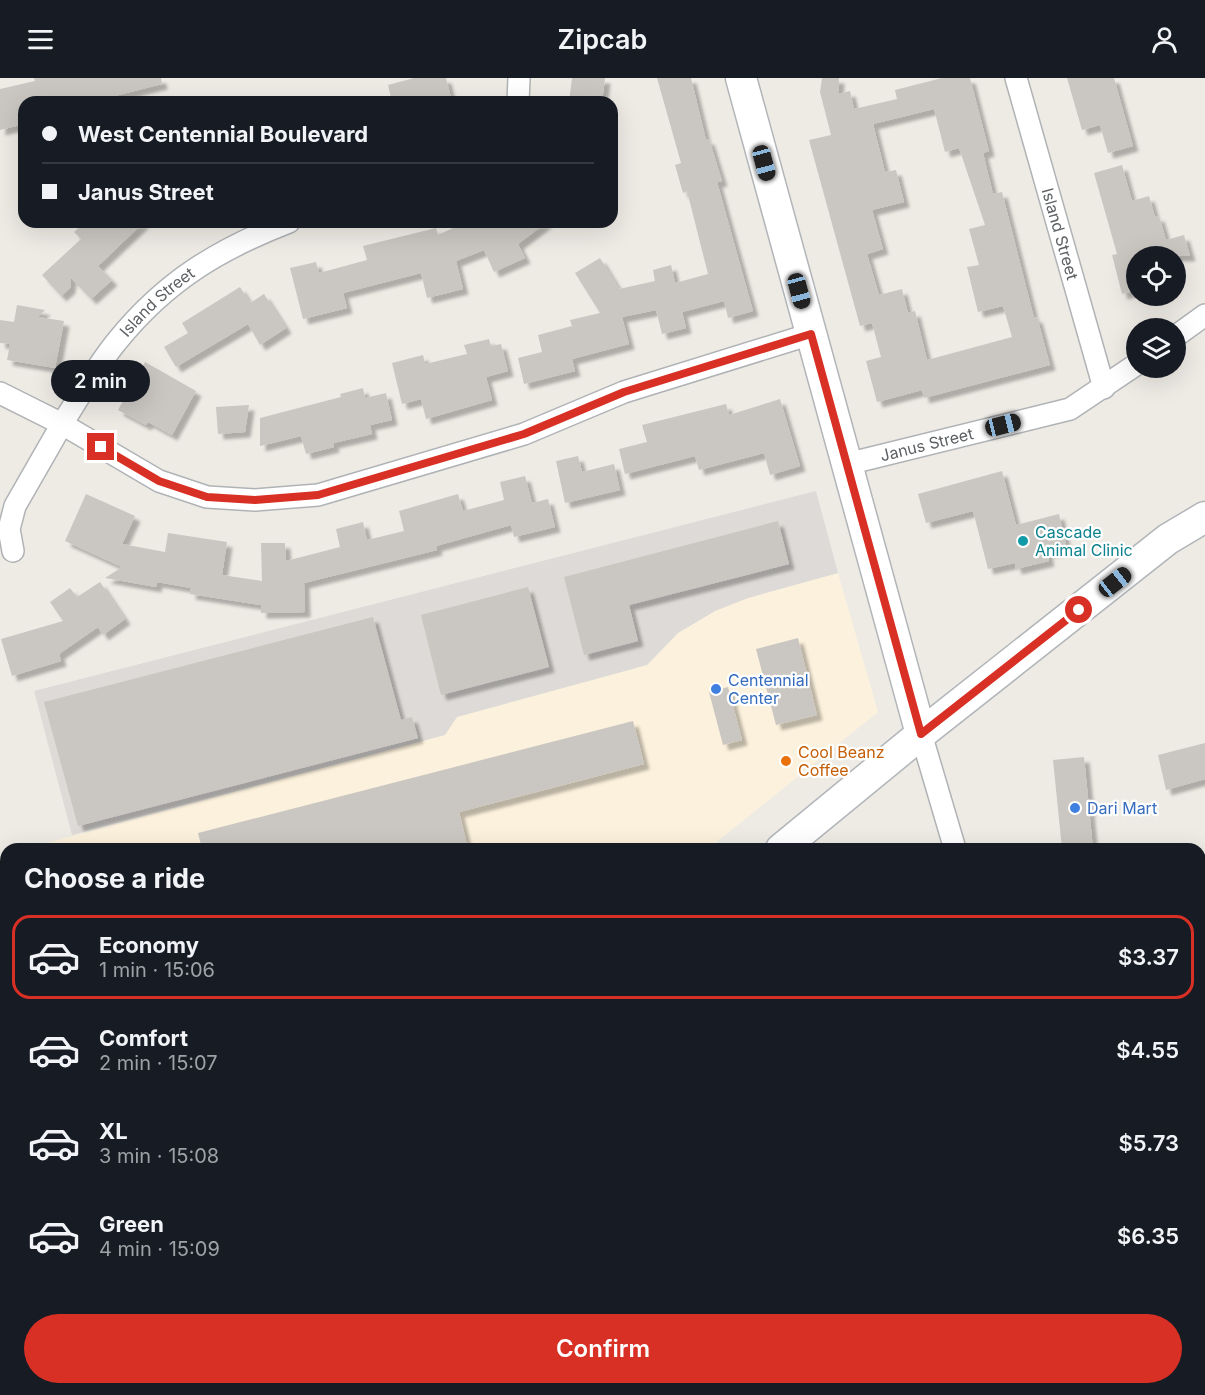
<!DOCTYPE html>
<meta charset="utf-8">
<style>
:root{--surface:#171b24;--page:#20242c;--text:#f1f3f6;--muted:#9ea1a6;--line:#363941;--accent:#d93025}
body{margin:0;font-family:Inter,sans-serif;background:var(--page);color:var(--text);height:100vh;display:flex;flex-direction:column;font-size:22px;white-space:nowrap}
*{box-sizing:border-box;margin:0}
p{font-size:20px;color:var(--muted)}
.icon{flex:none;width:33px;height:33px;fill:none;stroke:currentColor;stroke-width:2;stroke-linecap:round;stroke-linejoin:round}
.map{position:relative;flex:1;overflow:hidden}
.sheet{position:absolute;left:0px;top:765px;width:1206px;height:552px;display:flex;flex-direction:column;background:var(--surface);border-radius:18px 18px 0 0;box-shadow:0 6px 24px #0002}
.sheet>*{flex:none}
.guide{position:absolute;left:18px;top:18px;width:600px;height:132px;border-radius:18px;box-shadow:0 6px 24px #0002;display:grid;align-content:center;height:132px;padding:0 24px;background:var(--surface)}
.controls{position:absolute;left:1126px;top:168px;display:grid;gap:12px}
.controls a{display:grid;place-items:center;width:60px;height:60px;border-radius:50%;background:var(--surface);box-shadow:0 6px 24px #0002;font-size:30px}
.end{position:absolute;width:27px;height:27px;margin:-14px;border:8px solid #d93025;background:#fff;box-shadow:0 0 0 3px #fff}
.from{border-radius:50%}
.bubble{position:absolute;height:42px;border-radius:21px;background:var(--surface);box-shadow:0 6px 24px #0002;font-size:20px;font-weight:600;line-height:42px;text-align:center}
.car{position:absolute;width:18px;height:36px;margin:-18px -9px;border-radius:8px;box-shadow:0 0 4px 2px #0007;background:linear-gradient(#222 24%,#8ab4d8 0 40%,#222 0 76%,#8ab4d8 0 86%,#222 0)}
.guide b{display:flex;align-items:center;gap:21px;height:57px;font-size:22px}
.guide b+b{border-top:2px solid var(--line)}
.guide i{width:15px;height:15px;background:var(--text)}
ul{padding:0;list-style:none}
li{display:flex;align-items:center;gap:18px;height:84px;margin:0 12px 9px;padding:0 12px;border:3px solid transparent;border-radius:18px}
li div{flex:1}
li b{display:block;font-size:22px}
li em{font-style:normal;font-weight:600}
li.selected{border-color:var(--accent)}
li>.icon{width:54px;height:54px;stroke-width:1.5}
h2{padding:0 24px;font-size:27px;line-height:72px}
.cta{display:flex;gap:12px;margin-top:auto;padding:12px 24px}
.cta a{flex:1;height:69px;border-radius:36px;background:var(--accent);color:#fff;font-size:24px;font-weight:600;line-height:69px;text-align:center}
header{display:flex;justify-content:space-between;align-items:center;height:78px;padding:0 24px;background:var(--surface);font-size:27px;font-weight:600}
.map>svg:first-child{display:block}
.commercial{fill:#fcf1dc}
.industrial{fill:#dddad7}
.building{fill:#cac6c1;fill-rule:evenodd;filter:url(#shadow)}
.lines{fill:none;stroke-linecap:round;stroke-linejoin:round}
.street-casing{stroke:#b0b3b6;stroke-width:24}
.secondary-casing{stroke:#b1b5b9;stroke-width:33}
.street{stroke:#fff;stroke-width:21}
.secondary{stroke:#fff;stroke-width:30}
.route{stroke:#d93025;stroke-width:8}
.culture-dot{fill:#0f9aa8;stroke:#fff;stroke-width:2}
.shop-dot{fill:#3f7fe0;stroke:#fff;stroke-width:2}
.food-dot{fill:#e8710a;stroke:#fff;stroke-width:2}
.labels{text-anchor:middle;stroke-width:4.5;stroke-linejoin:round;paint-order:stroke}
.street-label{font-size:16px;fill:#5d6164;stroke:#fff}
.culture-label{font-size:16px;fill:#0d838f;stroke:#fff;text-anchor:start}
.shop-label{font-size:16px;fill:#366cbe;stroke:#fff;text-anchor:start}
.food-label{font-size:16px;fill:#c56008;stroke:#fff;text-anchor:start}
</style>
<header><svg class="icon" aria-label="menu" viewBox="0 0 24 24"><path d="M4 6h16M4 12h16M4 18h16"/></svg>Zipcab<svg class="icon" aria-label="person" viewBox="0 0 24 24"><circle cx="12" cy="8" r="4"/><path d="M4 21q1-7 8-7t8 7"/></svg></header>
<div class="map">
<svg width="1205" height="1317" viewBox="0 0 1205 1317">
<defs>
<filter id="shadow"><feDropShadow dx="5.5" dy="5.5" stdDeviation="1.5" flood-color="#0004"/></filter>
</defs>
<rect width="100%" height="100%" fill="#eeebe5"/>
<path class="commercial" d="M838 495 878 634 708 771H25L444 657 457 639 647 587 678 555 715 533 748 520Z
M6 777V1214L0 1216V779Z"/>
<path class="industrial" d="M816 413 838 495 748 520 715 533 678 555 647 587 457 639 445 657 72 757 34 613Z"/>
<path class="building" d="M34 0H161L162 6 91 24H24V46L0 52V11L35 3Z
M414 0H446L452 24H392L388 7Z
M572 0H605L602 24H569Z
M657 0H691L706 62 709 61 722 103 717 104 753 233 728 240 724 223 682 234 686 250 662 256 656 232 622 239 629 266 572 281 575 293 524 306 518 280 542 274 538 257 572 248 570 242 600 235 575 195 600 180 619 211 655 203 653 192 671 187 675 205 708 196 687 113 683 115 675 87 681 85Z
M822 0H839L838 16 850 13 854 31 897 21 895 12 942 0H970L989 73 983 75 993 116 1002 114 1034 240 1037 239 1050 287 924 320 922 312 877 324 866 283 881 279 872 245 860 248 809 62 831 57 820 14ZM934 31 945 74 959 70 985 147 969 151 979 187 967 189 978 234 1003 228 1012 259 927 282 915 233 908 235 902 211 879 217 867 176 883 171 872 132 904 124 896 92 885 94 873 46Z
M1067 0H1114L1133 68 1108 75 1100 47 1082 52Z
M1122 87 1132 123 1149 118 1155 139 1159 138 1166 162 1184 157 1190 178H1137V212L1122 216 1112 177 1117 176 1094 95Z
M85 144H144L98 188 112 202 91 221 71 200 70 210 61 218 42 197 81 161 74 154Z
M466 144H547L518 166 525 180 494 194 484 172 456 183 463 211 427 220 421 195 343 215 347 230 303 241 290 190 316 184 319 195 367 182 363 168 436 150 438 157Z
M240 209 250 225 264 216 286 250 260 267 248 246 176 289 164 269 188 255 182 245Z
M17 227 45 232 38 239 64 243 55 290 7 282 10 266 0 265V242L14 244Z
M489 261 491 268 501 266 508 293 486 299 492 322 426 341 421 321 402 326 392 285 423 277 425 286 467 276 464 267Z
M145 284 196 313 172 357 148 344 146 347 118 332Z
M363 310 365 320 386 315 392 342 370 347 372 356 333 365 334 369 306 376 301 358 260 368V340L341 319 340 316Z
M780 321 800 388 770 397 764 375 699 392 695 378 625 396 619 371 647 364 642 347 726 326 729 337Z
M249 327 245 354 218 356 216 329Z
M578 378 582 394 614 386 620 412 565 425 556 383Z
M1002 393 1016 447 1059 436 1067 471 1047 475 1049 483 1016 491 1015 485 988 491 973 433 926 445 918 416Z
M525 398 532 425 548 421 555 449 514 459 511 447 436 468 437 472 304 505 305 534 261 535V527L190 516 191 510 157 504 156 509 105 500 122 489 65 463 86 416 135 438 122 466 165 474 168 455 227 464 222 497 262 503 261 465H285L286 483 340 469 336 451 363 444 367 462 404 453 399 433 458 416 463 433 504 422 500 404Z
M778 443 789 486 629 527 638 563 584 577 564 499Z
M100 504 125 541 103 557 98 549 59 576 61 583 12 598 1 561 63 543 50 524 70 510 77 519Z
M528 509 549 589 441 617 421 537Z
M373 539 401 642 412 639 418 660 78 748 44 624Z
M798 560 817 637 776 647 756 571Z
M728 609 742 662 723 667 709 614Z
M633 643 644 686 459 734 468 771H202L198 755Z
M1205 665V701L1166 712 1158 677Z
M1084 679 1093 771H1062L1053 682Z"/>
<g class="lines">
<g class="street-casing">
<g id="street">
<path id="s1" d="M1016 0 1104 310"/>
<path d="M518 24 519 0"/>
<path d="M1176 258 1205 237"/>
<path id="s2" d="M0 315 62 346C80 318 97 287 118 262 166 203 219 171 289 144"/>
<path id="s3" d="M847 386 1070 331 1137 286"/>
<path d="M13 473 9 451 15 428 62 346 159 403 207 419 255 422 318 417 524 356 624 314 811 256"/>
<path d="M921 656 955 771"/>
<path d="M1200 1066 1205 1065"/>
<path d="M1200 1274 1205 1273"/>
<path d="M1100 1311 1102 1317"/>
<path d="M1016 1317 1039 1311"/>
</g>
</g>
<g class="secondary-casing">
<path id="secondary" d="M741 0 921 656
M781 771 921 656 1168 461 1205 439
M0 1269 6 1268"/>
</g>
<use href="#street" class="street"/>
<use href="#secondary" class="secondary"/>
</g>
<g class="lines">
<path class="route" d="M101 369 159 403 207 419 255 422 318 417 524 356 624 314 811 256 921 656 1079 532"/>
</g>
<circle class="culture-dot" cx="1023" cy="463" r="6"/>
<g class="shop-dot">
<circle cx="716" cy="611" r="6"/>
<circle cx="1075" cy="730" r="6"/>
</g>
<circle class="food-dot" cx="786" cy="683" r="6"/>
<g class="labels">
<g class="street-label">
<text dy="6" stroke="none"><textPath href="#s1" startOffset="162">Island Street</textPath></text>
<text dy="6" stroke="none"><textPath href="#s2" startOffset="225">Island Street</textPath></text>
<text dy="6" stroke="none"><textPath href="#s3" startOffset="82">Janus Street</textPath></text>
</g>
<g class="culture-label">
<text x="1035" y="460">Cascade<tspan x="1035" dy="18">Animal Clinic</tspan></text>
</g>
<g class="shop-label">
<text x="728" y="608">Centennial<tspan x="728" dy="18">Center</tspan></text>
<text x="1087" y="736">Dari Mart</text>
</g>
<g class="food-label">
<text x="798" y="680">Cool Beanz<tspan x="798" dy="18">Coffee</tspan></text>
</g>
</g>
</svg>
<div class="controls">
<a><svg class="icon" aria-label="locate" viewBox="0 0 24 24"><circle cx="12" cy="12" r="6"/><path d="M12 2v4M12 18v4M2 12h4M18 12h4"/></svg></a>
<a><svg class="icon" aria-label="layers" viewBox="0 0 24 24"><path d="M12 4l9 5-9 5-9-5zM3 14l9 5 9-5"/></svg></a>
</div>
<i class="end from" style="left:1079px;top:532px"></i>
<i class="end" style="left:101px;top:369px"></i>
<div class="bubble" style="left:51px;top:282px;width:99px">2 min</div>
<i class="car" style="left:764px;top:85px;rotate:165deg"></i>
<i class="car" style="left:799px;top:213px;rotate:165deg"></i>
<i class="car" style="left:1003px;top:347px;rotate:76deg"></i>
<i class="car" style="left:1115px;top:504px;rotate:52deg"></i>
<div class="guide">
<b><i class="from"></i>West Centennial Boulevard</b>
<b><i></i>Janus Street</b>
</div>
<section class="sheet">
<h2>Choose a ride</h2>
<ul>
<li class="selected"><svg class="icon" aria-label="car" viewBox="0 0 24 24"><path d="M5 17H2v-5l4-1 3-4h7l3 4 3 1v5h-3M9 17h6M6 11h13"/><circle cx="7" cy="17" r="2"/><circle cx="17" cy="17" r="2"/></svg><div><b>Economy</b><p>1 min · 15:06</p></div><em>$3.37</em></li>
<li><svg class="icon" aria-label="car" viewBox="0 0 24 24"><path d="M5 17H2v-5l4-1 3-4h7l3 4 3 1v5h-3M9 17h6M6 11h13"/><circle cx="7" cy="17" r="2"/><circle cx="17" cy="17" r="2"/></svg><div><b>Comfort</b><p>2 min · 15:07</p></div><em>$4.55</em></li>
<li><svg class="icon" aria-label="car" viewBox="0 0 24 24"><path d="M5 17H2v-5l4-1 3-4h7l3 4 3 1v5h-3M9 17h6M6 11h13"/><circle cx="7" cy="17" r="2"/><circle cx="17" cy="17" r="2"/></svg><div><b>XL</b><p>3 min · 15:08</p></div><em>$5.73</em></li>
<li><svg class="icon" aria-label="car" viewBox="0 0 24 24"><path d="M5 17H2v-5l4-1 3-4h7l3 4 3 1v5h-3M9 17h6M6 11h13"/><circle cx="7" cy="17" r="2"/><circle cx="17" cy="17" r="2"/></svg><div><b>Green</b><p>4 min · 15:09</p></div><em>$6.35</em></li>
</ul>
<div class="cta"><a>Confirm</a></div>
</section>
</div>
